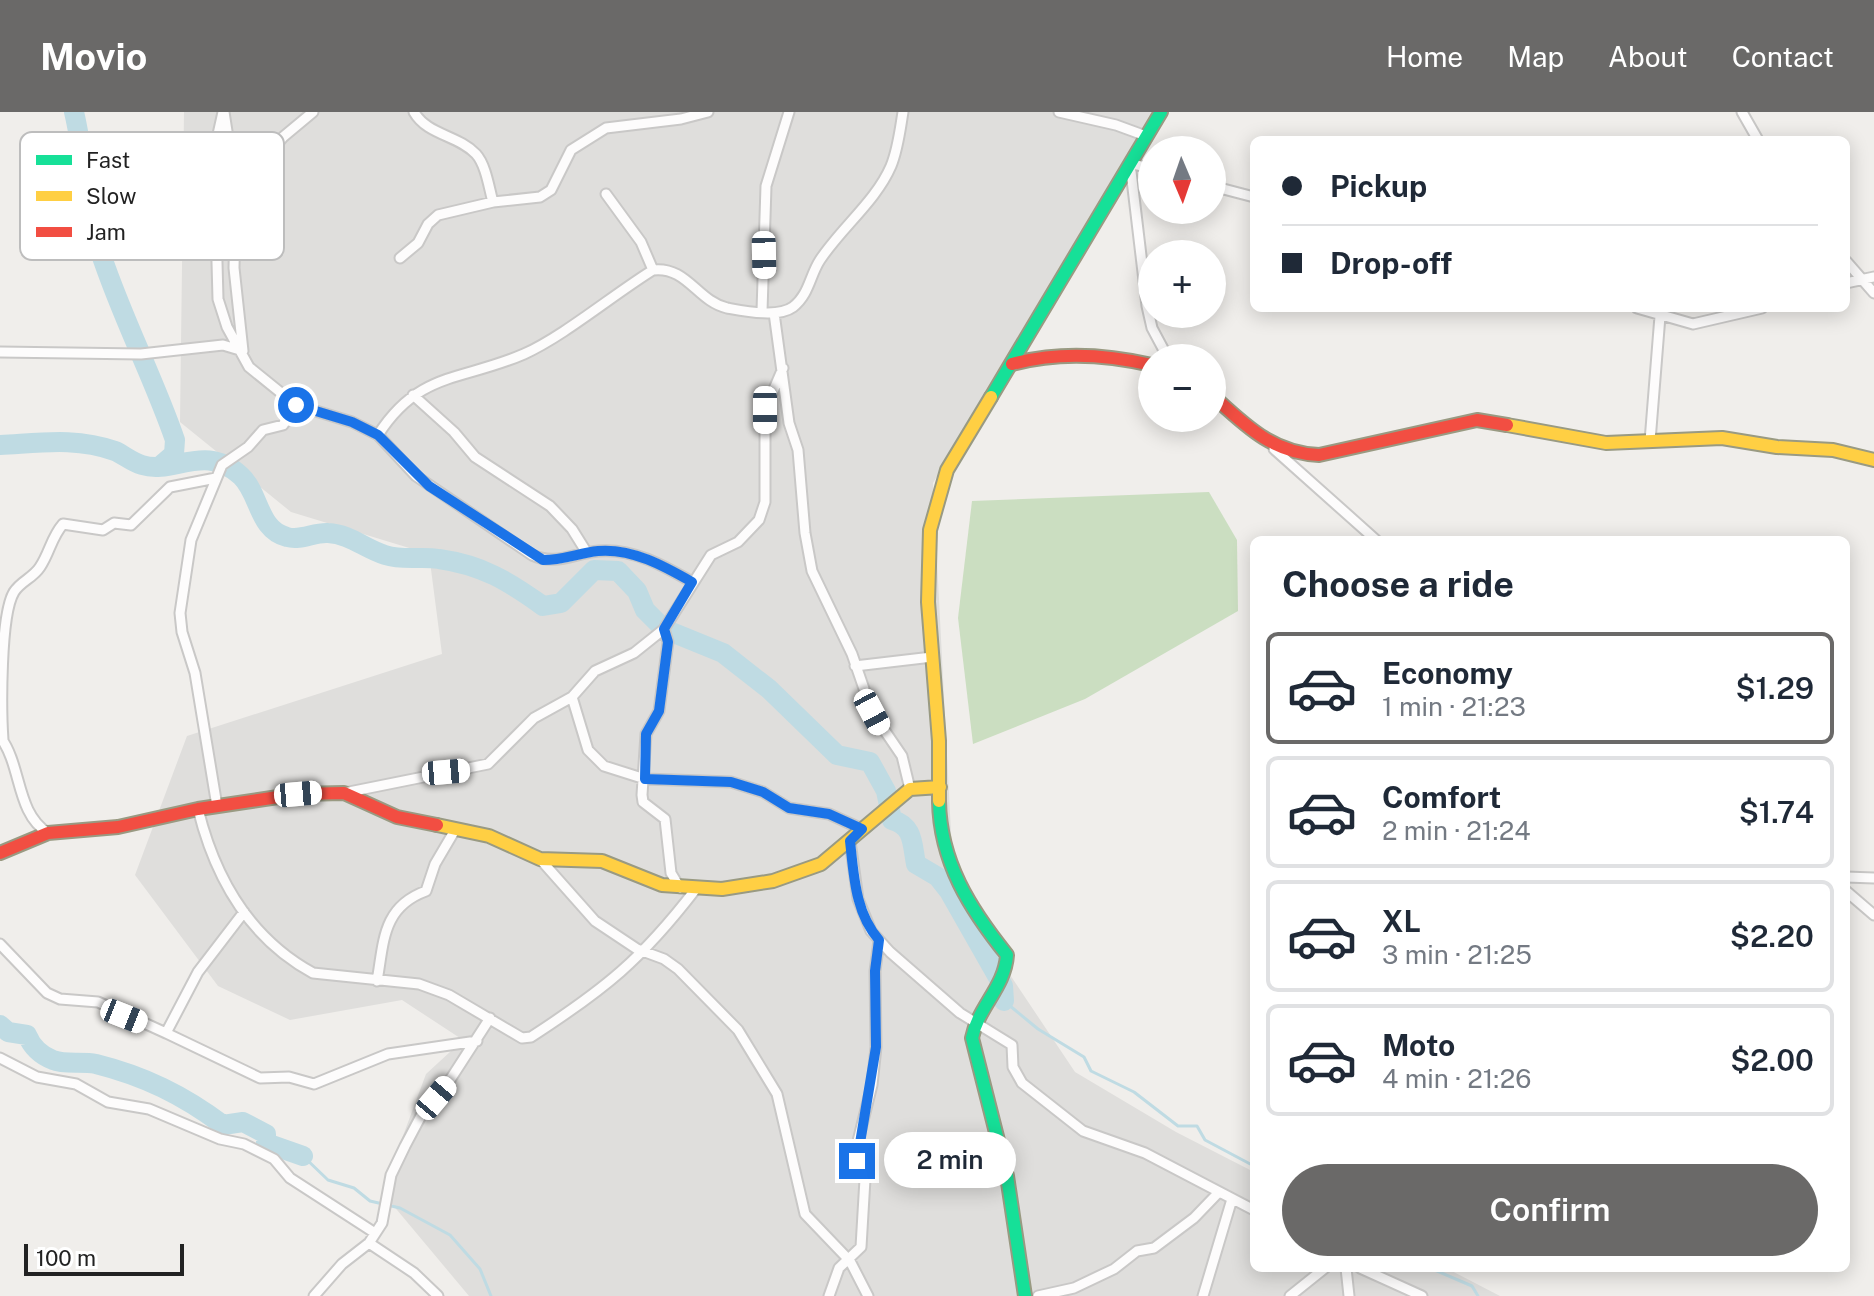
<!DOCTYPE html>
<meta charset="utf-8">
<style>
:root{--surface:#fff;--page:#f2f2f3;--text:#1f2937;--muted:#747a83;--line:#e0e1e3;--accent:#6a6968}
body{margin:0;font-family:"Public Sans",sans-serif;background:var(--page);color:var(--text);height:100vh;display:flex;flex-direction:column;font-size:30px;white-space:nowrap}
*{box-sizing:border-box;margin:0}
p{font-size:26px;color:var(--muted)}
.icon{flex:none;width:44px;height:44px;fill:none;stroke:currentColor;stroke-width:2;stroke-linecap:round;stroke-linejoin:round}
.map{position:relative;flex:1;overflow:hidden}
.drawer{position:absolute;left:1250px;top:424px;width:600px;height:736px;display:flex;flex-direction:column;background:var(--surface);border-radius:12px;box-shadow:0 4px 20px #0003}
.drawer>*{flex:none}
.banner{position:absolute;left:1250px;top:24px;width:600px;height:176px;border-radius:12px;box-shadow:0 4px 20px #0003;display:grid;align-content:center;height:176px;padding:0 32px;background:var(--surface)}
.needle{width:52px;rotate:178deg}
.controls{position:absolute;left:1138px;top:24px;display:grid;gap:16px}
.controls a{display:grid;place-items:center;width:88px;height:88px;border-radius:50%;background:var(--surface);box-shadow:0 4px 20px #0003;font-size:40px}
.scale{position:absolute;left:24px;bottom:20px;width:160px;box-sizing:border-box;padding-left:8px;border:4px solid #222;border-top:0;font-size:22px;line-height:28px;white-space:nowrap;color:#222;-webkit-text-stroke:6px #fff;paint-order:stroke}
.end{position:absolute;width:36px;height:36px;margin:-18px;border:10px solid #1a73e8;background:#fff;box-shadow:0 0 0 4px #fff}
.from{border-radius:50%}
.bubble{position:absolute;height:56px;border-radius:28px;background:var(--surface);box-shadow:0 4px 20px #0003;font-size:26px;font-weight:600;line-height:56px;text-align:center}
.car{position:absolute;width:24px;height:48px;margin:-24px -12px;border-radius:10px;box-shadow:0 0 6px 2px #0007;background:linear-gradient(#fff 24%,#345 0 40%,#fff 0 76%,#345 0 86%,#fff 0)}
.banner b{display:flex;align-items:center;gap:28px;height:76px;font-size:30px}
.banner b+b{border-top:2px solid var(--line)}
.banner i{width:20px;height:20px;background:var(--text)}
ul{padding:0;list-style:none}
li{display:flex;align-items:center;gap:24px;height:112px;margin:0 16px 12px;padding:0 16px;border:4px solid var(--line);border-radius:12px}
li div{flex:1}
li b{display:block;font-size:30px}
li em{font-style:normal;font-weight:600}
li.selected{border-color:var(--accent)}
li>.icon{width:72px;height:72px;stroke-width:1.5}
h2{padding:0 32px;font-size:36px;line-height:96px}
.button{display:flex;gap:16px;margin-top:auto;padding:16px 32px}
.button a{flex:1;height:92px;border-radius:48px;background:var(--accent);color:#fff;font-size:32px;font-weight:600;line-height:92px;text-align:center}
header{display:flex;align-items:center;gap:48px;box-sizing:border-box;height:112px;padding:0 40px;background:var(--accent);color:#fff}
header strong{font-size:38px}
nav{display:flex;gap:44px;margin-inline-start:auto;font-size:28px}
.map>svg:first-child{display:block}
.residential{fill:#dfdedc}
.forest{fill:#cbdec1}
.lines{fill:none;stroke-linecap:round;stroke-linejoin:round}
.stream{stroke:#bfdbe3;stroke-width:3}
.river{stroke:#bfdbe3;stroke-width:20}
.street-casing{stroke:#c9c8c7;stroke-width:13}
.fast-casing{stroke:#999a82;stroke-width:16}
.slow-casing{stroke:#999a82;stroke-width:16}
.jam-casing{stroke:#999a82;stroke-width:16}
.street{stroke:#fdfcfc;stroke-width:9}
.fast{stroke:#16e098;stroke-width:12}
.slow{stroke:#ffcf43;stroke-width:12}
.jam{stroke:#f24e42;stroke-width:12}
.route{stroke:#1a73e8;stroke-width:10}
.key{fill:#fff;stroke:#bdbdbd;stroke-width:2}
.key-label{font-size:22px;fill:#222}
</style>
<header>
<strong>Movio</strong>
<nav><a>Home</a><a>Map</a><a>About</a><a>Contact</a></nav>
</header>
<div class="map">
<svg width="1874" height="1184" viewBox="0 0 1874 1184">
<rect width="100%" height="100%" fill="#f0eeeb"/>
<path class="residential" d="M184 0H1159L1109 72 1096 102 933 371 954 779 1075 960 1176 1020 1254 1060V1156H1446L1500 1184H469L382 1080 426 962 463 928 402 888 290 908 218 874 135 763 187 624 442 542 429 442 291 400 180 310Z"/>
<path class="forest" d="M1209 380 1237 428 1238 499 1085 587 973 632 958 506 972 389Z"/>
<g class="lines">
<path class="stream" d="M1004 889 1038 917 1084 945 1091 959 1134 980 1178 1014H1197L1205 1028 1254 1054
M303 1044 328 1068 354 1076 370 1089 400 1096 450 1123 480 1157 491 1184
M1430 1156 1472 1174 1478 1184"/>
<path class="river" d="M74 0C85 46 86 94 100 139 121 204 153 264 175 328L174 342 160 354
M0 333C40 331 76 325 115 339 124 343 132 350 142 353 174 363 205 330 241 364 260 382 258 418 287 425 301 429 314 420 328 421 350 422 365 437 385 443 404 449 421 444 439 447 482 453 508 469 543 494L561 491 594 458 618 459 637 479 645 498 664 517 723 541 769 577 837 643 870 650 886 679 892 708C914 714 912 732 916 752L938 765 949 779 1003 874 1004 889
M0 913 8 920 27 923C32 935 40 943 53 948 65 953 82 949 96 952 144 964 183 983 223 1013L243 1010 266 1022V1031L303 1044"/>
<g class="street-casing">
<path id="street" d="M223 0 214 40 218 187 227 215 249 255 296 293 352 310 378 323 416 364 532 443C556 454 574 441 599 439 633 436 664 454 692 470
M224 0 229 32 246 62
M1059 0 1116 13 1146 24
M1742 0 1758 28
M1152 57 1130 51 1147 194 1152 216 1168 246
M1212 74 1254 85
M606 82 641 130 653 158C687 154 697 189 727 196 744 199 778 206 793 195 809 183 810 163 820 148 841 116 876 89 891 54 898 37 900 18 903 0
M493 90 540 85 551 78 571 38 606 16 681 7 708 0
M400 146 418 131 428 112 438 103 493 90C489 76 486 53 476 42 458 23 427 23 414 0
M1846 149 1874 181
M1846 171 1874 165
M1637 196 1693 212 1762 196
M762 199 766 74 789 0
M774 201 789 311 798 338 805 421 812 459 852 542 872 600 902 644 910 677
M0 240 141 242 223 233 243 239 234 156 236 71 257 56 283 25 313 0
M413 283 454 320 475 345 550 394 572 417 587 441
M378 323C419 259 462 269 524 242 564 224 614 182 653 158
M1650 329 1660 204
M1274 337 1376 428
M664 517 668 530 659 599 646 622 642 683 643 690 665 707 671 761 680 776
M855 554 932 545
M572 585 588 638 604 654 645 667 731 670 763 680 789 696 829 702 862 717
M1 626C22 655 16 701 48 721
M3 628C1 599 0 503 14 480 21 469 33 466 40 455 50 440 51 426 63 412L103 418 114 411 131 413 170 375 216 366
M344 681 488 652 534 606 572 585 595 559 634 541 664 517 711 443 738 430 759 408 765 390V298L783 256
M217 694 195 561 182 520 180 501 191 428 222 353 248 335 263 318 283 313 296 293
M198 697C215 766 249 826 313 861L419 872 449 883 522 926 531 925C605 877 641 848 695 778
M850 729 858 787 871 819 890 840 960 901 1012 933 1013 955 1022 971 1083 1019 1145 1041 1254 1098
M540 747 595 809 637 837 664 847 678 857 738 918 777 982 805 1102 850 1149 868 1184
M1846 765 1874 766
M1846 779 1874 803
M0 832 47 881 60 887 98 890 166 921 198 860 244 800
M377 869C384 830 382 795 426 779L435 752 455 718
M166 921 260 966 289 965 314 972 388 942 477 929
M0 946 37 965 76 972 108 990 149 997 220 1027 244 1032 274 1047 290 1066 375 1121
M369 1131 414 1161 438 1184
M1346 1156 1349 1184
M1360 1156 1422 1184
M314 1184 342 1152 369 1131 382 1111 391 1063 405 1034 423 1000 448 971 490 906
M829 1184 839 1156 861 1135 865 1067 857 1049V1033L872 973 876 935 875 859 879 828
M1038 1184 1074 1176 1114 1157 1137 1139 1154 1136 1194 1106 1219 1080
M1203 1184 1232 1087
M1290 1184 1325 1156"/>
</g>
<g class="fast-casing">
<path id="fast" d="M991 285 1161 0
M939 689C940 750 970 797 1007 843 1005 875 978 895 972 926L1007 1064 1025 1184"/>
</g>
<g class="slow-casing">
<path id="slow" d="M1507 313 1606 331 1722 326 1777 335 1833 338 1874 348
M939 689V629L928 490 930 418 947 358 991 285
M437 713 489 724 540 747 602 749 662 773 722 777 773 769 821 752 910 677 940 675"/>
</g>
<g class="jam-casing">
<path id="jam" d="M1012 252C1059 239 1105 242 1152 253
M1212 283C1245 313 1272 341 1319 343L1477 308 1507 313
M0 741 48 721 118 715 198 697 298 682 344 681 397 705 437 713"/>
</g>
<use href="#street" class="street"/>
<use href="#fast" class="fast"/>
<use href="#slow" class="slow"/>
<use href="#jam" class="jam"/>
</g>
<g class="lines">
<path class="route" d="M296 293 352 310 378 323 429 374 543 448C563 448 579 441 598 439 632 436 664 454 692 470L664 517 668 530 659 599 646 622 645 667 731 670 763 680 789 696 829 702 862 717 850 729C854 764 855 800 879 828L875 859 876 935 857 1049"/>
</g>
<rect x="20" y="20" width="264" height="128" rx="12" class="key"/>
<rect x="36" y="43" width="36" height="10" fill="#16e098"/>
<rect x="36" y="79" width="36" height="10" fill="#ffcf43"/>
<rect x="36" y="115" width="36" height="10" fill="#f24e42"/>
<g class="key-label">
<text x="86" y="56">Fast</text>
<text x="86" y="92">Slow</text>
<text x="86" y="128">Jam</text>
</g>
</svg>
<div class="controls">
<a><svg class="needle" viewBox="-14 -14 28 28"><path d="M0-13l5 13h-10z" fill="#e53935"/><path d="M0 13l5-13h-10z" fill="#747a83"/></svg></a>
<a>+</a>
<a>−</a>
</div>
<div class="scale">100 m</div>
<i class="end from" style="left:296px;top:293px"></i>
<i class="end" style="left:857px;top:1049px"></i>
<div class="bubble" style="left:884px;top:1020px;width:132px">2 min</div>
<i class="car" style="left:764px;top:143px;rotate:179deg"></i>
<i class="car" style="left:765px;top:298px;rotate:180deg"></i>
<i class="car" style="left:872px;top:600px;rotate:152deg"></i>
<i class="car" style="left:446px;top:660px;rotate:85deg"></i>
<i class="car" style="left:298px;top:682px;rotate:85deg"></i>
<i class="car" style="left:124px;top:904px;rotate:112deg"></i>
<i class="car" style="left:436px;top:986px;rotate:40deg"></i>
<div class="banner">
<b><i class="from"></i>Pickup</b>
<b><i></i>Drop-off</b>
</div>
<section class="drawer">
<h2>Choose a ride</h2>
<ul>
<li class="selected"><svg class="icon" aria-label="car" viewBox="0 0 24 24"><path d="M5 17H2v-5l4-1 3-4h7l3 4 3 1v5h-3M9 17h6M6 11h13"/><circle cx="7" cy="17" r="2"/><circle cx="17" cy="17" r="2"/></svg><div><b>Economy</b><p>1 min · 21:23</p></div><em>$1.29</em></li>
<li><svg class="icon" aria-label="car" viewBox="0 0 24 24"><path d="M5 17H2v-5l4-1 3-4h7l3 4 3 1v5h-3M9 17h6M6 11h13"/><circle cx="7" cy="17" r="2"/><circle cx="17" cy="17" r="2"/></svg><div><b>Comfort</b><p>2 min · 21:24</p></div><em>$1.74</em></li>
<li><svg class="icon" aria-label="car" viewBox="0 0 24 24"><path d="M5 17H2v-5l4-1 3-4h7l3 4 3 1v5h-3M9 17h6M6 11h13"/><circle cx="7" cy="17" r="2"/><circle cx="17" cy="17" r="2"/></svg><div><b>XL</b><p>3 min · 21:25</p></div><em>$2.20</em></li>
<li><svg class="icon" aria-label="car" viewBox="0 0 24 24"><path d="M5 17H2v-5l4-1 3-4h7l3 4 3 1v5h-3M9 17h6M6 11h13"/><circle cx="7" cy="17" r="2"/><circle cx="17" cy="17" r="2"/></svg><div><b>Moto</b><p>4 min · 21:26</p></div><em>$2.00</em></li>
</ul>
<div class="button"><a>Confirm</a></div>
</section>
</div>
